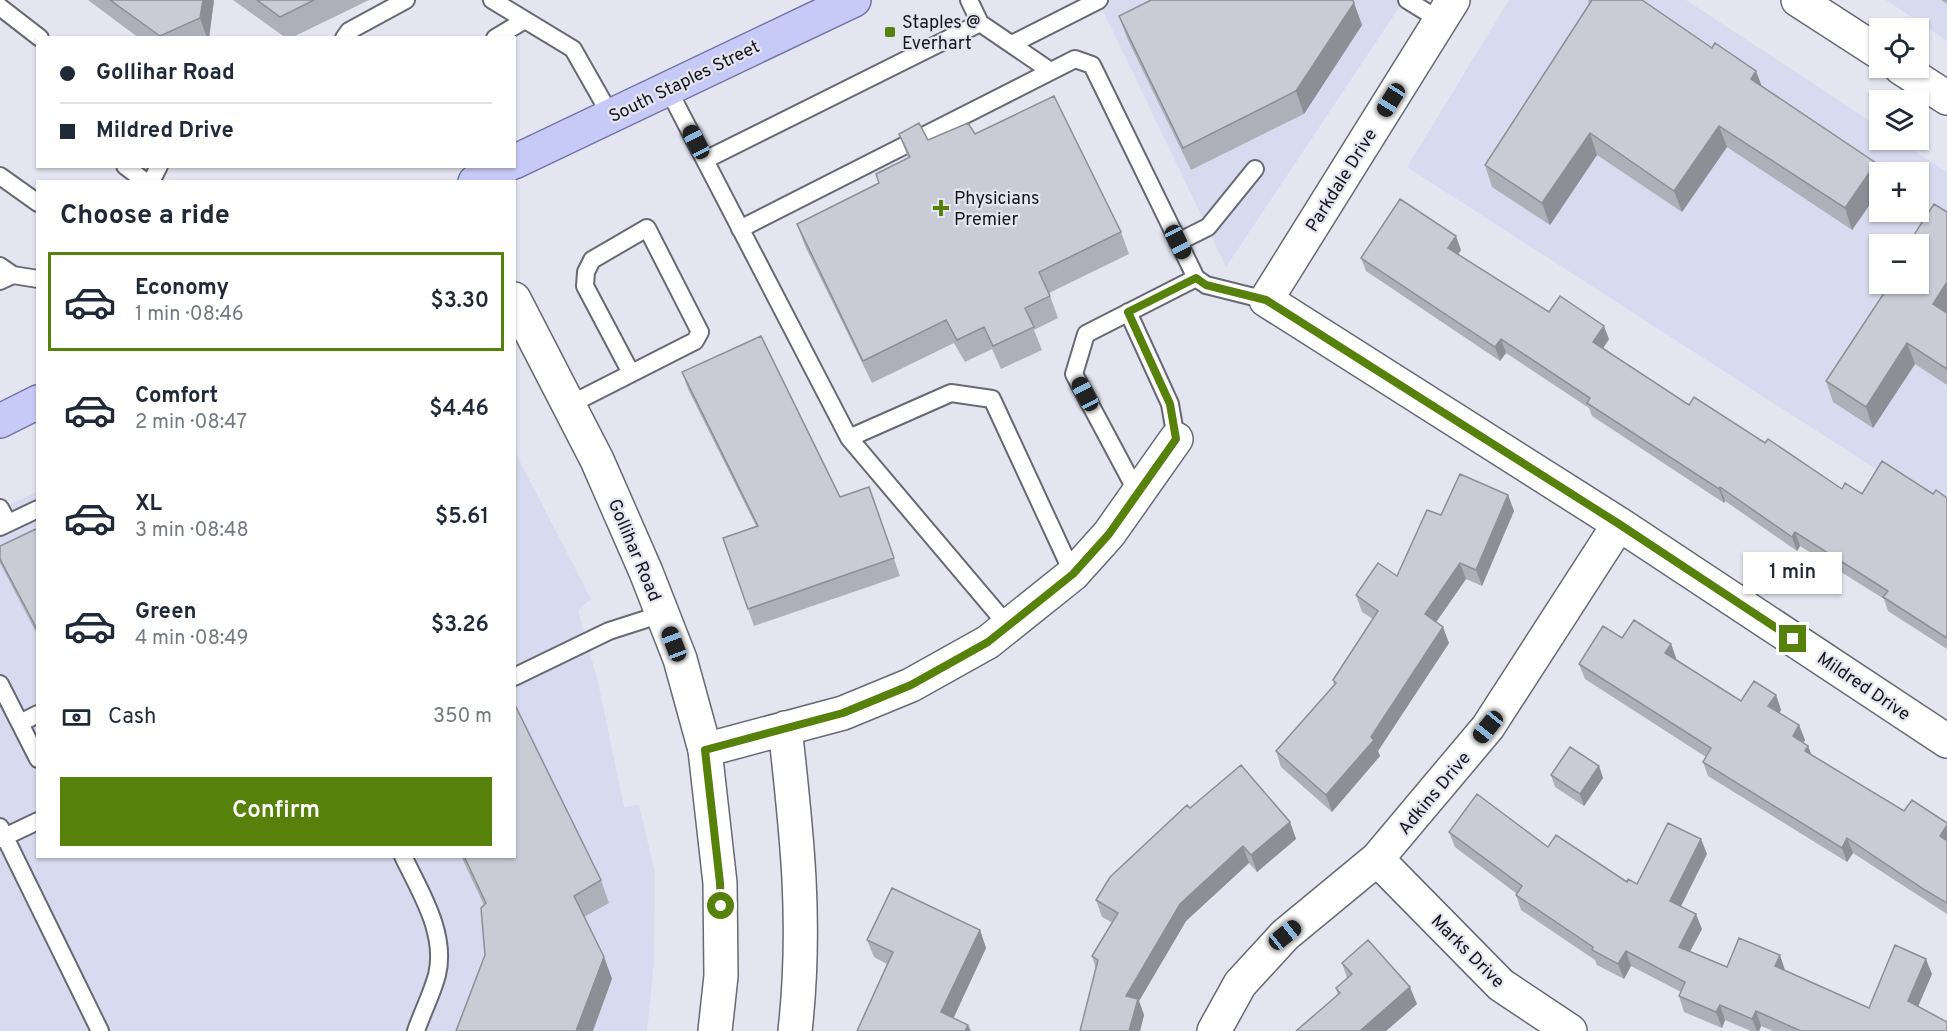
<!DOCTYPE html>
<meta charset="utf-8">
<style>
:root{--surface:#fff;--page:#f2f2f3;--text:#1f2937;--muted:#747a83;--line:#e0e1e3;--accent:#56810a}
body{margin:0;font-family:Overpass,sans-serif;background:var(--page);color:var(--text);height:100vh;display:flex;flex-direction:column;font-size:22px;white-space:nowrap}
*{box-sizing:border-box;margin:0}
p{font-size:20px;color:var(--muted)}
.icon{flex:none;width:33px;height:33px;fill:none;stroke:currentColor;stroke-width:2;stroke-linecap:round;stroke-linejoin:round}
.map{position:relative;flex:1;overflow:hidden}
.side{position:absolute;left:36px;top:180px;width:480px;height:678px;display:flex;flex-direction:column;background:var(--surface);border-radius:0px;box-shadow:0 2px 4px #0004}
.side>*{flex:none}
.guide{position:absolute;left:36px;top:36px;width:480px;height:132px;border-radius:0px;box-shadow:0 2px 4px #0004;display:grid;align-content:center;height:132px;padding:0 24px;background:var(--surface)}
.controls{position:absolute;left:1869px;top:18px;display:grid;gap:12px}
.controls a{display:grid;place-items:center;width:60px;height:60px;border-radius:0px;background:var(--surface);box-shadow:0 2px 4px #0004;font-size:30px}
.end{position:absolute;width:27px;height:27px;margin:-14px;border:8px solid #56810a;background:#fff;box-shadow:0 0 0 3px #fff}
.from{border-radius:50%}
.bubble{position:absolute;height:42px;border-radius:0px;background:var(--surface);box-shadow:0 2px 4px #0004;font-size:20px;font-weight:600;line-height:42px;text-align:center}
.car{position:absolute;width:18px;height:36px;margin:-18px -9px;border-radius:8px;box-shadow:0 0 4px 2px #0007;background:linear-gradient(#222 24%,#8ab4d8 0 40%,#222 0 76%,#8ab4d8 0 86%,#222 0)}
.guide b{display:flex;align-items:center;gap:21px;height:57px;font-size:22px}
.guide b+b{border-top:2px solid var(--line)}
.guide i{width:15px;height:15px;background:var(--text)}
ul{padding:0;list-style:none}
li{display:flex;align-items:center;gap:18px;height:99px;margin:0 12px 9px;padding:0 12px;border:3px solid transparent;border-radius:0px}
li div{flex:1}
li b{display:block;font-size:22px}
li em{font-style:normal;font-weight:600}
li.current{border-color:var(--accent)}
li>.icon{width:54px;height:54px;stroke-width:1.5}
h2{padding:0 24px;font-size:27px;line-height:72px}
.pay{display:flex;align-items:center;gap:15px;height:66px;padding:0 24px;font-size:22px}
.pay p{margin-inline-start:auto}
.button{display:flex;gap:12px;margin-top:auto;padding:12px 24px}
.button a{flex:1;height:69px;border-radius:0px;background:var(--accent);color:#fff;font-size:24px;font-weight:600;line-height:69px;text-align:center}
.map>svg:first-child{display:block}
.built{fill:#d8dbef;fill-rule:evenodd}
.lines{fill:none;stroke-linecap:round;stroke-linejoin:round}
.service-casing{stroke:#676973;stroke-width:20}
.minor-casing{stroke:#676973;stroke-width:36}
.secondary-casing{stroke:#676973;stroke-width:36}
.primary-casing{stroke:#7074a5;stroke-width:36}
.service{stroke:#fff;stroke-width:16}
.minor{stroke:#fff;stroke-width:33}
.secondary{stroke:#fff;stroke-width:33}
.primary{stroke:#c7caf6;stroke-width:33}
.wall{fill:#adafb9}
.shaded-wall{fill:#8d8e96}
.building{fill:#c9cbd7;stroke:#8d8e96;stroke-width:1.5}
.route{stroke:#56810a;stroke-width:8}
.poi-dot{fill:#56810a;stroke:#e4e5f1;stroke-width:2}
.labels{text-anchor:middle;stroke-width:4.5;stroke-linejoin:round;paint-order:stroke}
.poi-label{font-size:18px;fill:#151519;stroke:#e4e5f1;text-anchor:start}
.street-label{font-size:18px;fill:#151519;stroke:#e4e5f1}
</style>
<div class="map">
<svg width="1947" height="1031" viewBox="0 0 1947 1031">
<rect width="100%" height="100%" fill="#e4e5f1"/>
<path class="built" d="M1098 0H1404L1226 267Z
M1509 0H1686L1879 127 1880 140H1898L1947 172V515L1407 167ZM1880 172H1918V212H1880ZM1880 244H1918V284H1880Z
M1886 0H1947V42V41Z
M515 452 591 599 578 610 598 682 624 807 639 805 655 873 654 963 647 1031H0V510L37 491 38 856H514Z"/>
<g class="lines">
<g class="service-casing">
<path id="service" d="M492 0 573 49 611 116
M969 0 980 23 1049 70
M1407 0 1441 21
M0 7 40 38
M344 38 349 31 406 0
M495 38 525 20
M1012 44 1099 0
M668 89 849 438 1008 626
M705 160 980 23
M125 166 146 182
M0 176 38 203
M151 182 159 166
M740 229 1075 59 1092 65 1196 278 1206 285 1266 300
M1178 242 1208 227 1255 169
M0 266 13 275 0 281
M13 275 38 279
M1128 312 1170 404 1176 439
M569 405 695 341 700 332 647 228 592 260 586 272 585 286 631 373
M849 438 951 393 992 399 1073 574
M1138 494 1074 374 1086 334 1196 278
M0 508 8 523
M0 527 38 509
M514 677 609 631 662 614
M0 684 38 759
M20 723 38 714
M0 827 100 1031
M0 839 38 821
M403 856C420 892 447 933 437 975 432 994 422 1013 416 1031"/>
</g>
<g class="minor-casing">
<path id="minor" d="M1453 0 1266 300 1619 524 1947 741
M785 728C797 834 807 924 795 1031
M705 750 843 713 911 685 988 642 1073 574 1109 534 1176 439
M1377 859 1501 985 1570 1031
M1214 1031 1240 984 1285 935 1377 859 1488 727 1619 524"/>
</g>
<g class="secondary-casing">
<path id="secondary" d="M1798 0 1880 53
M1901 68 1947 98
M514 299 597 460 646 572 680 659 705 750 720 883 721 976 715 1031"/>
</g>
<g class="primary-casing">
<path id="primary" d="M514 162 854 0
M475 182 506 166
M0 421 38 402"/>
</g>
<use href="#service" class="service"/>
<use href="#minor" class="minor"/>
<use href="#secondary" class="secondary"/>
<use href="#primary" class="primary"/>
</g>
<path class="wall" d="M88 0H214L209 38H139Z
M233 0H369L291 38H286Z
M1588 0H1642L1762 87 1876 163 1880 174V190L1852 230 1727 147 1682 212 1597 155 1550 225 1492 187 1485 165 1589 4Z
M1941 0H1947V4Z
M1354 3 1362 25 1304 114 1191 170 1127 38 1119 16Z
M899 134 928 140 975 134 1121 232 1129 254 1049 293 1058 318 1034 330 1042 350 1001 369 992 349 965 362 954 343 872 383 805 246 797 224 879 183 908 158Z
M1947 212V385L1915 364 1873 428 1833 402 1826 381Z
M1461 250 1458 254 1549 312 1609 339 1603 348 1689 405 1765 443 1842 489 1862 494H1933L1947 498V649L1888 611 1884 599 1800 546 1797 551 1725 501 1724 503 1592 416 1589 408 1506 353 1500 361 1366 271 1361 258Z
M682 372 840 497 869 487 900 576 754 626 723 538 756 526 688 389Z
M1508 495 1514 511 1482 586 1466 579 1436 622 1449 643 1378 751 1380 756 1332 812 1281 767 1276 751 1334 685 1333 680 1373 619 1362 612 1356 595 1397 576 1441 515Z
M38 528V636L0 563V546Z
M1622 638 1671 644 1676 658V659L1741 701 1776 695 1781 710 1779 713 1799 725 1805 740 1803 743 1808 746 1811 754 1904 811 1947 823V914L1853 853 1847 862 1708 776 1703 762 1706 757 1585 679 1579 664Z
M1599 766 1603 778 1584 806 1555 787 1551 775Z
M1190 808 1290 822 1296 839 1257 872 1249 863 1186 921 1139 1001 1144 1015 1140 1031H1080L1096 969 1092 956 1113 923 1102 917 1096 900Z
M1449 832 1548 847 1627 882 1637 884 1707 854 1681 906 1702 929 1690 952 1727 967 1785 970 1869 1008 1932 974 1918 1006 1947 1031H1773L1761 1026 1759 1031H1751L1725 1020 1722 1028 1684 1012 1679 996 1681 992 1631 966 1624 979 1597 965 1595 960 1521 910 1516 895 1517 894 1455 847Z
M461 856H514L601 880 609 903 584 917 604 957 612 979 484 905Z
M980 930 986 948 953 1018 857 1031 887 964 874 957 867 940Z
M1342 963 1417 1004 1386 1031H1296L1338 995 1336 988 1347 978Z"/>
<path class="shaded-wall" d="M203 0H214L209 38H207L200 18Z
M1354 3 1362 25 1304 114 1296 91Z
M1756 71 1764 92 1751 79Z
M1719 126 1727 147 1682 212 1674 191Z
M1590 133 1597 155 1550 225 1542 203Z
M1876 163 1880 174V190L1852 230 1845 208Z
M1456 236 1461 250 1453 262 1448 248Z
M1947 282V315L1933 304Z
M1604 326 1609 339 1598 356 1593 342Z
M1501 339 1506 353 1500 361 1495 347Z
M1907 343 1915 364 1873 428 1866 407Z
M1720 487 1725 501 1724 503 1719 489Z
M1508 495 1514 511 1482 586 1476 570Z
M1795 532 1800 546 1797 551 1792 537Z
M1460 563 1466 579 1430 631 1425 614Z
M1443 627 1449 643 1378 751 1380 756 1332 812 1326 795 1371 737Z
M1671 644 1676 658 1671 667 1665 653Z
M1776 695 1781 710 1774 721 1768 706Z
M1799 725 1805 740 1798 750 1793 736Z
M1808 746 1814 761 1805 751Z
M1599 766 1603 778 1584 806 1580 794Z
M1290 822 1296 839 1257 872 1251 855Z
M1947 825V848L1940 836Z
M1847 838 1853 853 1847 862 1842 848Z
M1701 839 1707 854 1676 916 1670 901Z
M1243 846 1249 863 1186 921 1139 1001 1144 1015 1140 1031H1129L1126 996 1180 904Z
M1696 914 1702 929 1684 962 1679 947Z
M980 930 986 948 948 1030 941 1012Z
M1626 951 1631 966 1624 979 1618 964Z
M1780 955 1785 970 1775 966Z
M604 957 612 979 593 1031H576Z
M1926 959 1932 974 1914 1016 1908 1001Z
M1410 987 1417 1004 1386 1031H1360Z
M1720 1005 1725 1020 1722 1028 1716 1012Z
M1756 1011 1761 1026 1759 1031H1757L1752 1019Z
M968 1025 971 1031H965Z"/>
<path class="building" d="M110 0H203L200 18 160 36Z
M257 0H314L280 17Z
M1151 0H1353L1354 3 1296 91 1183 148 1119 16Z
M1592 0H1642L1712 48 1715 43 1756 71 1751 79 1876 163 1845 208 1719 126 1674 191 1590 133 1542 203 1485 165Z
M1054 96 1121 232 1039 272 1050 296 1025 308 1034 327 993 346 984 327 957 340 946 320 863 361 797 224 879 183 876 174 910 157 899 134 919 123 928 140 968 123 975 134Z
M1400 199 1456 236 1448 248 1549 312 1560 296 1604 326 1593 342 1689 405 1694 397 1765 443 1768 439 1842 489 1845 483 1862 494 1882 461 1933 494 1936 490 1947 498V638L1883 597 1888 591 1795 532 1792 537 1720 487 1719 489 1587 403 1590 398 1501 339 1495 347 1361 258Z
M1934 204 1947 212V282L1933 304 1947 313V369L1907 343 1866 407 1826 381 1890 284H1918V244H1908Z
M761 336 840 497 869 487 894 558 748 609 723 538 758 526 682 372Z
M1460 474 1508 495 1476 570 1460 563 1425 614 1443 627 1371 737 1374 740 1326 795 1276 751 1336 683 1333 680 1378 611 1356 595 1378 563 1397 576 1427 510 1441 515Z
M38 528V631L0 559V546Z
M1634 620 1671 644 1665 653 1741 701 1754 681 1776 695 1768 706 1799 725 1793 736 1808 746 1805 751 1904 811 1912 800 1947 823V825L1940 836 1947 841V903L1925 890 1847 838 1842 848 1703 762 1711 748 1579 664 1603 626 1622 638Z
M514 703 601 880 574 896 604 957 576 1031H456L485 955 481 908 486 903 464 856H514Z
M1570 747 1599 766 1580 794 1551 775Z
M1241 765 1290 822 1251 855 1243 846 1180 904 1126 996 1138 999 1129 1031H1080L1098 960 1092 956 1118 913 1096 900 1110 877 1187 805 1190 808Z
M1477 794 1548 847 1556 835 1627 882 1628 879 1637 884 1668 823 1701 839 1670 901 1696 914 1679 947 1727 967 1739 938 1780 955 1775 966 1869 1008 1895 945 1926 959 1908 1001 1947 1022V1031H1801L1756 1011 1752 1019 1720 1005 1716 1012 1679 996 1685 982 1626 951 1618 964 1592 950 1593 947 1516 895 1522 886 1449 832Z
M892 888 980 930 941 1012 968 1025 965 1031H857L893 952 867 940Z
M1368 940 1410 987 1360 1031H1296L1340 993 1336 988 1352 974 1342 963Z"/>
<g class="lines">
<path class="route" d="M721 906 720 883 705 750 843 713 911 685 988 642 1073 574 1109 534 1176 439 1170 404 1128 312 1196 278 1206 285 1266 300 1619 524 1793 639"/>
</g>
<g class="poi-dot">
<rect x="884" y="26" width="12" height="12" rx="3"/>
<path d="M938 199h6v6h6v6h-6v6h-6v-6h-6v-6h6z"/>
</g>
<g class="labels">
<g class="poi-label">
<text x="902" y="28">Staples @<tspan x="902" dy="21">Everhart</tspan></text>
<text x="954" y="204">Physicians<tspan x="954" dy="21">Premier</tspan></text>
</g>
<g class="street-label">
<text transform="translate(684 81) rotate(-26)" y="6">South Staples Street</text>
<text transform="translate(1341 180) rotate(-58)" y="6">Parkdale Drive</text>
<text transform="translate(635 550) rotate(67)" y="6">Gollihar Road</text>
<text transform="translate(1864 686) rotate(34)" y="6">Mildred Drive</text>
<text transform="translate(1434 793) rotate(-50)" y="6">Adkins Drive</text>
<text transform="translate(1468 951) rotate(45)" y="6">Marks Drive</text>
</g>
</g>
</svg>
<div class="controls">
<a><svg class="icon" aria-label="locate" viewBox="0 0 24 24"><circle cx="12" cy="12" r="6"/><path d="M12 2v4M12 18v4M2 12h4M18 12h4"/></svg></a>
<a><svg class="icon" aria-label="layers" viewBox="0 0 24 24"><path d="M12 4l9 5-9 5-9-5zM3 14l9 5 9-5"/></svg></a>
<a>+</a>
<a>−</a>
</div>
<i class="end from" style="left:721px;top:906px"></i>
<i class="end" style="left:1793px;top:639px"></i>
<div class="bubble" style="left:1743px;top:552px;width:99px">1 min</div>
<i class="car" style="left:1391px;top:100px;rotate:212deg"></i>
<i class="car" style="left:696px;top:142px;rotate:332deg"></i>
<i class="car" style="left:1178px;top:242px;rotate:154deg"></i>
<i class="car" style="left:1085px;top:394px;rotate:332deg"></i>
<i class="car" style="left:674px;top:644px;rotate:339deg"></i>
<i class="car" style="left:1488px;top:727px;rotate:219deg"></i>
<i class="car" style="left:1285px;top:935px;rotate:51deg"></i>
<div class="guide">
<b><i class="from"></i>Gollihar Road</b>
<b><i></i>Mildred Drive</b>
</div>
<section class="side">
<h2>Choose a ride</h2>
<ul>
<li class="current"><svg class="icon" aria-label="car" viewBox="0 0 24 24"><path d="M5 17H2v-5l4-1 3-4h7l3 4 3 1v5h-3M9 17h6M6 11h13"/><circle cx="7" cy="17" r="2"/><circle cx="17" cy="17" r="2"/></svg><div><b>Economy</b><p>1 min · 08:46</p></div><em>$3.30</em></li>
<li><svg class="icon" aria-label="car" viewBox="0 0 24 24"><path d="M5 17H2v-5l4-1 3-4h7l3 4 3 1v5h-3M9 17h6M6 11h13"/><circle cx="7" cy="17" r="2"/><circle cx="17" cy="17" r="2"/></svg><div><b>Comfort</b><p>2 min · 08:47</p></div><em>$4.46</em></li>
<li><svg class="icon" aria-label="car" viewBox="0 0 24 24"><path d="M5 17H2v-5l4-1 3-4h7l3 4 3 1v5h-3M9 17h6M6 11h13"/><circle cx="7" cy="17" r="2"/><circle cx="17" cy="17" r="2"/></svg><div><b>XL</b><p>3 min · 08:48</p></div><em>$5.61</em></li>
<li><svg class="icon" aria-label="car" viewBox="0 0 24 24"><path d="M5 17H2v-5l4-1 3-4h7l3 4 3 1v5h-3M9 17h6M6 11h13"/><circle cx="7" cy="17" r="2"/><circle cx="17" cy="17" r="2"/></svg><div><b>Green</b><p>4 min · 08:49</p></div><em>$3.26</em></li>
</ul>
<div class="pay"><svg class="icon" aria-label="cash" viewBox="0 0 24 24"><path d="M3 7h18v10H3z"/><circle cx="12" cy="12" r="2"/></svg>Cash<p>350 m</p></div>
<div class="button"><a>Confirm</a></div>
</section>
</div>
